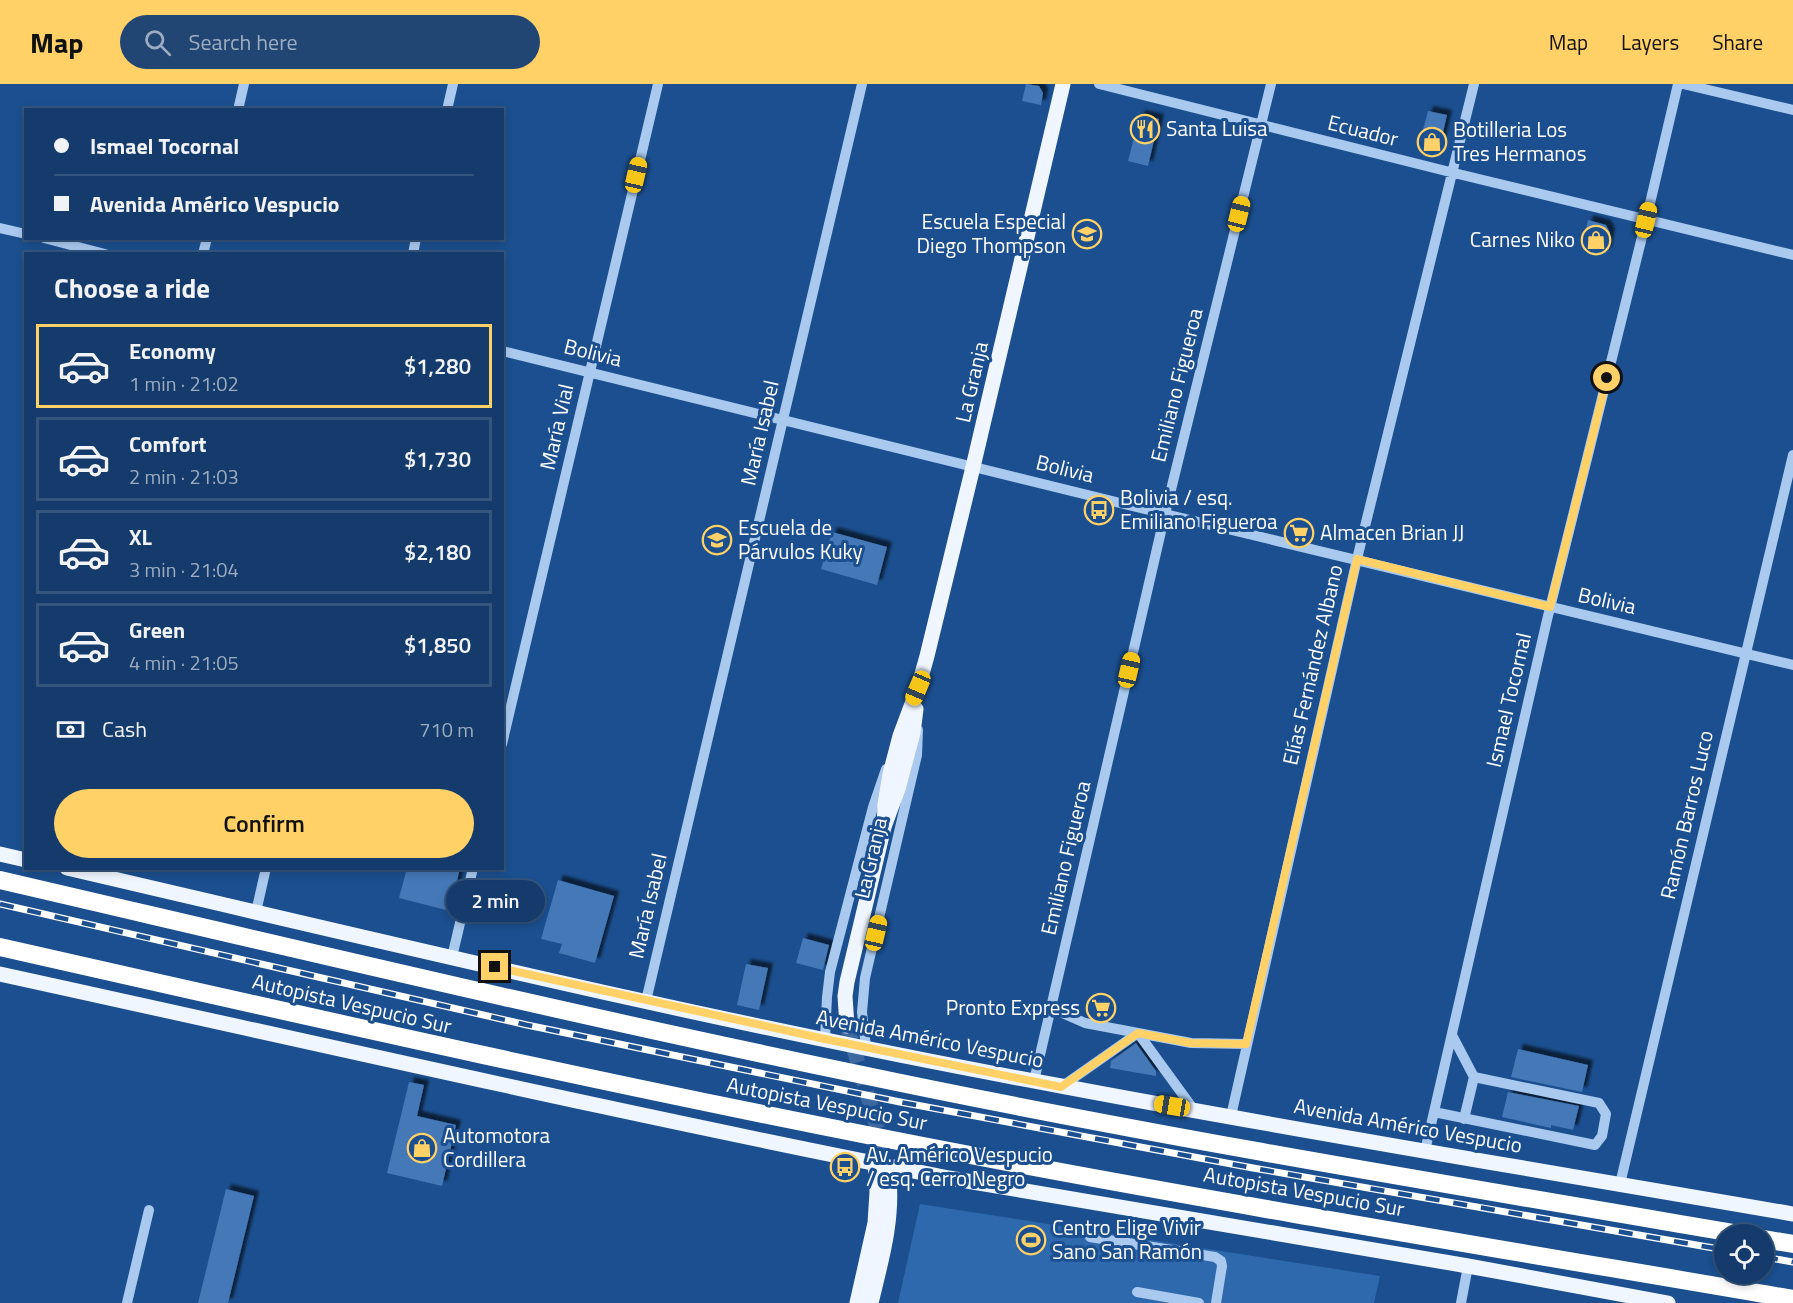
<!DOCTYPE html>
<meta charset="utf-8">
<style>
:root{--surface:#143b6b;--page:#214673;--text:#f1f3f6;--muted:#9dadc1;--line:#33557e;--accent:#ffd166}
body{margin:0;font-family:"Titillium Web",sans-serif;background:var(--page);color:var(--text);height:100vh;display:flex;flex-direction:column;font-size:22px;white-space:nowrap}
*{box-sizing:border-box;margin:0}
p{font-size:20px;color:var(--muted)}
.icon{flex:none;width:33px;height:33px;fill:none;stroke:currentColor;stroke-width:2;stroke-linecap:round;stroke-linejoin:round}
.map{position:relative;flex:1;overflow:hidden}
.panel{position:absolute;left:24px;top:168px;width:480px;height:618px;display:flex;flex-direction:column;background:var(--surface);border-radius:0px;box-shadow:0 3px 9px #0003,0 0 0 2px var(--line)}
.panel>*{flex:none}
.banner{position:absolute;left:24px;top:24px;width:480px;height:132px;border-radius:0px;box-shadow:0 3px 9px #0003,0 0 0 2px var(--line);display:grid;align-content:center;height:132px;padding:0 30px;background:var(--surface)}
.buttons{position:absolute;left:1714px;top:1140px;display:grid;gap:12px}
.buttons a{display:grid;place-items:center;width:60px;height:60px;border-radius:50%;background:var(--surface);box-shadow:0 3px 9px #0003,0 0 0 2px var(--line);font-size:30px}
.end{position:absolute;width:27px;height:27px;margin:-14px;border:8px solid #ffd166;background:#111;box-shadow:0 0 0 3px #111}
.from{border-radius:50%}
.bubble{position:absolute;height:42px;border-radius:21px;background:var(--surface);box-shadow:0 3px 9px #0003,0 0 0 2px var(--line);font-size:20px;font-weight:600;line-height:42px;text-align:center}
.car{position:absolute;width:18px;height:36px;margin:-18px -9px;border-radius:8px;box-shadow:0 0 4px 2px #0007;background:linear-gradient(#f5c518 24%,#345 0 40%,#f5c518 0 76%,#345 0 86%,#f5c518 0)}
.banner b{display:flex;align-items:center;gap:21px;height:57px;font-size:22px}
.banner b+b{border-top:2px solid var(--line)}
.banner i{width:15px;height:15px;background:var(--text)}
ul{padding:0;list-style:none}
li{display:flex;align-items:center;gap:18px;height:84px;margin:0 12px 9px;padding:0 18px;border:3px solid var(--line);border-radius:0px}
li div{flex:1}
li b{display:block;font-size:22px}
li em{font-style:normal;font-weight:600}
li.on{border-color:var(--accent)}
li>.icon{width:54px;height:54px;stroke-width:1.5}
h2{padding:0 30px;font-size:27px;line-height:72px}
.pay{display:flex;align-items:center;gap:15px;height:66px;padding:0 30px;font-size:22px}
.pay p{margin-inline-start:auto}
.button{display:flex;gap:12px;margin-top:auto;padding:12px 30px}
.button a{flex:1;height:69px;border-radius:36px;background:var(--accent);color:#111;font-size:24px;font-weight:600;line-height:69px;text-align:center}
header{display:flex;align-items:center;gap:36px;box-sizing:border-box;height:84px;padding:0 30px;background:var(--accent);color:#111}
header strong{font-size:28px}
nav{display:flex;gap:33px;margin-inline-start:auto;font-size:21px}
.search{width:420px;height:54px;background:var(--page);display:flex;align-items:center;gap:15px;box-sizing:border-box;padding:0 21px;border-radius:33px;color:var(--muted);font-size:22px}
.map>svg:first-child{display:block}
.green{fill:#2e69ad}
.building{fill:#4478b7;filter:url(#shadow)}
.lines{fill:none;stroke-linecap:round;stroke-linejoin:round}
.major-tunnel{stroke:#3d69a0;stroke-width:15;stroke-dasharray:15 8;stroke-linecap:butt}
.minor{stroke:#a9c9ee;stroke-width:10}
.major{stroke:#f0f6ff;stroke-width:15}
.highway{stroke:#fff;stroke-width:18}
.rail-casing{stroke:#fff;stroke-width:7}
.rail{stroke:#1b4f8f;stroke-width:4.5;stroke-dasharray:14;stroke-linecap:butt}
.route{stroke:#ffd166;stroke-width:8}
.labels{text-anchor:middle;stroke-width:6;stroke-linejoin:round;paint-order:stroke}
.poi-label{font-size:21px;fill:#fff;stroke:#1b4f8f;text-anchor:start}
.street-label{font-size:21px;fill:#fff;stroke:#1b4f8f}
</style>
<header>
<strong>Map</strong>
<div class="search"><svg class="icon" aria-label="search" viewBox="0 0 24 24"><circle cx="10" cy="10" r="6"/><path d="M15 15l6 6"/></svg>Search here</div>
<nav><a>Map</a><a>Layers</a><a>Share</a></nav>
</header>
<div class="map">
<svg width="1793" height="1219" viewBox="0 0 1793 1219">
<defs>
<filter id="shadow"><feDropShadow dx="5" dy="-5" stdDeviation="1.5" flood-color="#0009"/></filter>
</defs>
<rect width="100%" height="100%" fill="#1b4f8f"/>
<path class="green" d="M920 1120 1380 1192 1374 1219H898Z"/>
<path class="building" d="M1026 0 1039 2 1043 9 1041 21 1022 17Z
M1428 27 1447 31 1441 57 1432 64 1419 61Z
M1140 31 1159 35 1148 82 1128 77Z
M1588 136 1606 141 1610 149 1606 169 1582 163Z
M832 448 887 463 877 501 821 485Z
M407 784H460L450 827 399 814Z
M558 796 614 812 595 879 559 869 562 860 541 855Z
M803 854 829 861 823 886 796 879Z
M746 880 768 884 759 926 737 921Z
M1136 959 1156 987V992L1110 984 1111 977Z
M1518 965 1588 981 1582 1008 1511 993Z
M409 998 424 1001 417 1032 456 1041 442 1102 387 1089Z
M1508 1008 1579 1022 1573 1046 1551 1041V1044L1502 1033Z
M226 1105 254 1112 228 1219H198Z"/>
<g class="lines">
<path class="major-tunnel" d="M847 942 882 1060 889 1091"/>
<path class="minor" d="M1099 0 1454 89 1793 171
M1683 0 1793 26
M238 26 244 0
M447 26 453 0
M0 144 26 150
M44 154 105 170
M203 170 207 154
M413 170 416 154
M502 267 1165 430 1793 581
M502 660 658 0
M256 828 266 784
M452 873 473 784
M646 917 862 0
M1051 924 1085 939 1191 959 1246 960
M1452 951 1474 993 1464 1035
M825 955 827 913 830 888 873 723 886 685
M866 963 862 928 865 894 917 671 918 646
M1034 997 1165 430 1271 0
M1061 1003 1138 949 1194 1026
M1434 1028 1595 1061 1602 1052 1606 1030 1599 1019 1474 993
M1231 1032 1357 475 1474 0
M1425 1067 1547 536 1643 149 1678 0
M1620 1100 1793 371
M1090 1153 1215 1173 1221 1177 1222 1182 1216 1219
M1137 1208 1199 1219
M127 1219 149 1126
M1461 1219 1468 1182"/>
<path class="major" d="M884 743 885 720 890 690 900 652 918 604 927 572 973 383 1063 0
M0 770 26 776
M67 784C397 861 727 941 1061 1002 1304 1048 1549 1088 1793 1130
M0 890C316 959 632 1032 949 1094L1468 1182 1668 1219
M847 942 845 912 847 898 884 743 898 705 913 649 916 625
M857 1219 875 1139 877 1108 875 1079
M871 1219C881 1177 893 1138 889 1094"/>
<path class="highway" d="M0 796C284 862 568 930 853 989 1147 1051 1444 1100 1740 1150
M0 863C322 936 645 1009 970 1071 1243 1123 1518 1168 1793 1215
M1764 1155 1793 1160"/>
<g class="rail-casing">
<path id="rail" d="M0 820 527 941 900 1018 1253 1084 1725 1166
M1764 1173 1793 1178"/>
</g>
<use href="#rail" class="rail"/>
</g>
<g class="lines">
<path class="route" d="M495 883 825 955 1061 1003 1138 949 1191 959 1246 960 1357 475 1550 523 1607 294"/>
</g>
<defs>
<g id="restaurant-ring" transform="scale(1.5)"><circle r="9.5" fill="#1b4f8f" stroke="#ffd166" stroke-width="1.5"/><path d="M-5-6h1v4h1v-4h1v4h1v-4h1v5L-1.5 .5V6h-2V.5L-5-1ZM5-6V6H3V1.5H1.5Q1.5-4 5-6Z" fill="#ffd166"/></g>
<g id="shop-ring" transform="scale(1.5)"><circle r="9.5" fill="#1b4f8f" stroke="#ffd166" stroke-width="1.5"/><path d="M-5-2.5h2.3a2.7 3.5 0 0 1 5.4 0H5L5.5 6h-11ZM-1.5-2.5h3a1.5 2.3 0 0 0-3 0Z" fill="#ffd166"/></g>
<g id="school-ring" transform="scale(1.5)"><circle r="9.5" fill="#1b4f8f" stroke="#ffd166" stroke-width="1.5"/><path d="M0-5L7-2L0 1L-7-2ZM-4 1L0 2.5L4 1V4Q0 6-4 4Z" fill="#ffd166"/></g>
<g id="bus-ring" transform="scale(1.5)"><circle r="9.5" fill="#1b4f8f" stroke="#ffd166" stroke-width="1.5"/><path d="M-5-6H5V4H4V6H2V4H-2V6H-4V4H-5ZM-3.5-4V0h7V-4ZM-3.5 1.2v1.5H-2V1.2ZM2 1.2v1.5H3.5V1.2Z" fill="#ffd166"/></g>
<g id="supermarket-ring" transform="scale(1.5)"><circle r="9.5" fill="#1b4f8f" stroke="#ffd166" stroke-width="1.5"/><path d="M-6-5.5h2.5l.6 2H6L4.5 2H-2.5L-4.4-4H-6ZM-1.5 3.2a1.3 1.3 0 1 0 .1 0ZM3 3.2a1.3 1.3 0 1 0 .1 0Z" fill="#ffd166"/></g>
<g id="stadium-ring" transform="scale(1.5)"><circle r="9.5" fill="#1b4f8f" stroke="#ffd166" stroke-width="1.5"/><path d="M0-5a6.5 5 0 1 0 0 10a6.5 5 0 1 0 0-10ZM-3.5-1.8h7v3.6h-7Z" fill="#ffd166"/></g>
</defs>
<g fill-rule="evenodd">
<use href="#restaurant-ring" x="1145" y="45"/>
<use href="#shop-ring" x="1432" y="58"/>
<use href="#school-ring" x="1087" y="150"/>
<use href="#shop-ring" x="1596" y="156"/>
<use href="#bus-ring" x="1099" y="426"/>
<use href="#supermarket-ring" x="1299" y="449"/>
<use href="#school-ring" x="717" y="456"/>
<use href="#supermarket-ring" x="1101" y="924"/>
<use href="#shop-ring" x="422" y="1064"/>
<use href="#bus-ring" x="845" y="1083"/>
<use href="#stadium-ring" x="1031" y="1156"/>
</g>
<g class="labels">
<g class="poi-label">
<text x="1166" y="52">Santa Luisa</text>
<text x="1453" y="53">Botilleria Los<tspan x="1453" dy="24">Tres Hermanos</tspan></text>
<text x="1066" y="145" text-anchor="end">Escuela Especial<tspan x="1066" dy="24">Diego Thompson</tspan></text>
<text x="1575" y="163" text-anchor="end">Carnes Niko</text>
<text x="1120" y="421">Bolivia / esq.<tspan x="1120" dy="24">Emiliano Figueroa</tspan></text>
<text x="738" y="451">Escuela de<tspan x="738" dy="24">Párvulos Kuky</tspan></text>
<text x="1320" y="456">Almacen Brian JJ</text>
<text x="1080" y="931" text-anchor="end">Pronto Express</text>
<text x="443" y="1059">Automotora<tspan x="443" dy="24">Cordillera</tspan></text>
<text x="866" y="1078">Av. Américo Vespucio<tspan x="866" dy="24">/ esq. Cerro Negro</tspan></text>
<text x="1052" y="1151">Centro Elige Vivir<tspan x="1052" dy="24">Sano San Ramón</tspan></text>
</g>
<g class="street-label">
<text transform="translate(1363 47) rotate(14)" y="7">Ecuador</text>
<text transform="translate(593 269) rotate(14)" y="7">Bolivia</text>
<text transform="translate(972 298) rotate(-77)" y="7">La Granja</text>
<text transform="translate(1177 301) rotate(-76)" y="7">Emiliano Figueroa</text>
<text transform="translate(557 343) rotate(-77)" y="7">María Vial</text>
<text transform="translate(760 349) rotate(-77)" y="7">María Isabel</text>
<text transform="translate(1065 385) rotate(14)" y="7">Bolivia</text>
<text transform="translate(1607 517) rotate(13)" y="7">Bolivia</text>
<text transform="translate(1313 581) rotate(-77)" y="7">Elías Fernández Albano</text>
<text transform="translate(1509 616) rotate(-77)" y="7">Ismael Tocornal</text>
<text transform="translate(1687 731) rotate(-77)" y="7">Ramón Barros Luco</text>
<text transform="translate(871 774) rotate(-77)" y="7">La Granja</text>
<text transform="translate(1066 774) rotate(-77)" y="7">Emiliano Figueroa</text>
<text transform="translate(648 822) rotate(-77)" y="7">María Isabel</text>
<text transform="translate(352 920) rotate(13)" y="7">Autopista Vespucio Sur</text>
<text transform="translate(930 955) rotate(11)" y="7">Avenida Américo Vespucio</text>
<text transform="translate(827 1020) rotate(11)" y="7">Autopista Vespucio Sur</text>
<text transform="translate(1408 1042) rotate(10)" y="7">Avenida Américo Vespucio</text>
<text transform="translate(1304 1108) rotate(10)" y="7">Autopista Vespucio Sur</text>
</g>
</g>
</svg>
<div class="buttons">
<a><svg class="icon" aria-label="locate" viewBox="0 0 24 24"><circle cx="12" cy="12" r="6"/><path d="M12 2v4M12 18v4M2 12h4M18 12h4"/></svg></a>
</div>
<i class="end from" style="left:1607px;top:294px"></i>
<i class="end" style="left:495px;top:883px"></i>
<div class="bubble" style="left:446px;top:796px;width:99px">2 min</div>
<i class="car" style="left:636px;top:91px;rotate:13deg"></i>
<i class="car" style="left:1239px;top:130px;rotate:14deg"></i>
<i class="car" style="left:1646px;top:136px;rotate:13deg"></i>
<i class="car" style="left:1129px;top:586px;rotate:13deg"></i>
<i class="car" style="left:918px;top:604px;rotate:203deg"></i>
<i class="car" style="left:876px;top:849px;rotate:13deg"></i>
<i class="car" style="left:1172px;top:1022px;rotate:280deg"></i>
<div class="banner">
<b><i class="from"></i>Ismael Tocornal</b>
<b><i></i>Avenida Américo Vespucio</b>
</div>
<section class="panel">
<h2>Choose a ride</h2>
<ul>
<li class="on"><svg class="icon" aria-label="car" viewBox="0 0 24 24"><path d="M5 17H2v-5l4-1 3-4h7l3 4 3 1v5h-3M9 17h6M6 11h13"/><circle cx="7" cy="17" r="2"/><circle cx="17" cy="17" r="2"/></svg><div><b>Economy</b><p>1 min · 21:02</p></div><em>$1,280</em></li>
<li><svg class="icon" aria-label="car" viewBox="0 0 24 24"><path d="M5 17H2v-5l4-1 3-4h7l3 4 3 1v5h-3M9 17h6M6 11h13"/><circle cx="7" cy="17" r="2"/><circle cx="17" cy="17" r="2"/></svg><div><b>Comfort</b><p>2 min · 21:03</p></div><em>$1,730</em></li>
<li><svg class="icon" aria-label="car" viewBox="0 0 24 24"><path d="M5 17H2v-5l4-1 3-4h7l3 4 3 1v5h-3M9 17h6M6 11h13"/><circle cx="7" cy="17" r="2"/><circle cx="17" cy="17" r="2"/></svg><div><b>XL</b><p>3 min · 21:04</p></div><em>$2,180</em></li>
<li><svg class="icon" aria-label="car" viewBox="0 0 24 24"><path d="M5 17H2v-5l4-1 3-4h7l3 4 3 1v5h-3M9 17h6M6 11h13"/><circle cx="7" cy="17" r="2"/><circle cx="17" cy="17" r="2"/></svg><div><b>Green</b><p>4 min · 21:05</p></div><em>$1,850</em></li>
</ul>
<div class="pay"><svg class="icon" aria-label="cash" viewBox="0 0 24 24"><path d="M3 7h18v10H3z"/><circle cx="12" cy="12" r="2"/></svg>Cash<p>710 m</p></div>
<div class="button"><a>Confirm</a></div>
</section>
</div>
